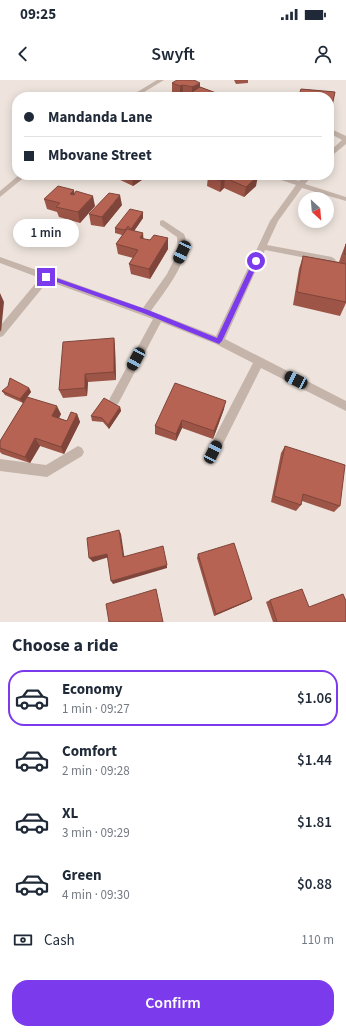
<!DOCTYPE html>
<meta charset="utf-8">
<style>
:root{--surface:#fff;--page:#f6f6f7;--text:#1f2937;--muted:#747a83;--line:#e0e1e3;--accent:#7c3aed}
body{margin:0;font-family:"Source Sans 3",sans-serif;background:var(--page);color:var(--text);height:100vh;display:flex;flex-direction:column;font-size:15px;white-space:nowrap}
*{box-sizing:border-box;margin:0}
p{font-size:13px;color:var(--muted)}
.icon{flex:none;width:22px;height:22px;fill:none;stroke:currentColor;stroke-width:2;stroke-linecap:round;stroke-linejoin:round}
.map{position:relative;height:542px;overflow:hidden}
.panel{display:flex;flex-direction:column;background:var(--surface);flex:1}
.panel>*{flex:none}
.top-card{position:absolute;left:12px;top:12px;width:322px;height:88px;border-radius:16px;box-shadow:0 2px 10px #0003;display:grid;align-content:center;height:88px;padding:0 12px;background:var(--surface)}
.needle{width:26px;rotate:154deg}
.buttons{position:absolute;left:298px;top:112px;display:grid;gap:8px}
.buttons a{display:grid;place-items:center;width:36px;height:36px;border-radius:50%;background:var(--surface);box-shadow:0 2px 10px #0003;font-size:20px}
.end{position:absolute;width:18px;height:18px;margin:-9px;border:5px solid #7c3aed;background:#fff;box-shadow:0 0 0 2px #fff}
.from{border-radius:50%}
.bubble{position:absolute;height:28px;border-radius:14px;background:var(--surface);box-shadow:0 2px 10px #0003;font-size:13px;font-weight:600;line-height:28px;text-align:center}
.car{position:absolute;width:12px;height:24px;margin:-12px -6px;border-radius:5px;box-shadow:0 0 3px 1px #0007;background:linear-gradient(#222 24%,#8ab4d8 0 40%,#222 0 76%,#8ab4d8 0 86%,#222 0)}
.top-card b{display:flex;align-items:center;gap:14px;height:38px;font-size:15px}
.top-card b+b{border-top:1px solid var(--line)}
.top-card i{width:10px;height:10px;background:var(--text)}
ul{padding:0;list-style:none}
li{display:flex;align-items:center;gap:12px;height:56px;margin:0 8px 6px;padding:0 4px;border:2px solid transparent;border-radius:16px}
li div{flex:1}
li b{display:block;font-size:15px}
li em{font-style:normal;font-weight:600}
li.current{border-color:var(--accent)}
li>.icon{width:36px;height:36px;stroke-width:1.5}
h2{padding:0 12px;font-size:18px;line-height:48px}
.pay{display:flex;align-items:center;gap:10px;height:44px;padding:0 12px;font-size:15px}
.pay p{margin-inline-start:auto}
.primary-button{display:flex;gap:8px;margin-top:auto;padding:8px 12px}
.primary-button a{flex:1;height:46px;border-radius:16px;background:var(--accent);color:#fff;font-size:16px;font-weight:600;line-height:46px;text-align:center}
.status{display:flex;justify-content:space-between;align-items:center;height:28px;padding:0 20px;background:var(--surface);direction:ltr}
.status svg{height:11px;fill:currentColor}
header{display:flex;justify-content:space-between;align-items:center;height:52px;padding:0 12px;background:var(--surface);font-size:18px;font-weight:600}
.map>svg:first-child{display:block}
.lines{fill:none;stroke-linecap:round;stroke-linejoin:round}
.minor{fill:#c5b4aa;fill-rule:evenodd}
.wall{fill:#9d5547}
.shaded-wall{fill:#7f453a}
.building{fill:#b66353;stroke:#7f453a}
.route{fill:#7c3aed}
</style>
<div class="status"><b>09:25</b><svg viewBox="0 0 49 12"><path d="M0 12V9h3v3zM5 12V6h3v6zM10 12V3h3v9zM15 12V0h3v12zM26 1h20v11H26zM47 4h2v5h-2z"/></svg></div>
<header><svg class="icon" aria-label="back" viewBox="0 0 24 24"><path d="M15 5l-7 7 7 7"/></svg>Swyft<svg class="icon" aria-label="person" viewBox="0 0 24 24"><circle cx="12" cy="8" r="4"/><path d="M4 21q1-7 8-7t8 7"/></svg></header>
<div class="map">
<svg width="346" height="542" viewBox="0 0 346 542">
<rect width="100%" height="100%" fill="#eee4dd"/>
<g class="lines">
<path class="minor" d="M157 0H164L136 17H129Z
M329 48 346 56V64L329 78V72L342 60 329 53Z
M19 95H27L0 117V111Z
M266 95H278L299 101 305 95H313L305 104 346 117V121L302 108 278 141 267 165 332 177 336 180 332 183 265 170 225 259 346 321V331L261 288 217 376 213 378 209 376 207 372 253 283 216 264 161 242 118 324 114 326 110 324 109 321 110 318 153 239 48 201 3 256 0 257V246L40 198 0 183V177L143 228 167 194 178 172 177 157 160 145V141L163 140 184 154C194 177 164 212 151 231L216 256 270 141 296 105Z
M78 366 82 368 84 372 82 376 47 397 0 391V379L46 385Z"/>
</g>
<path class="wall" d="M234 0H248V3L236 4Z
M172 3 200 7 227 17H191L183 14 180 16 172 13Z
M301 9 335 12 332 26 329 36V17H299Z
M115 95H149L133 106 116 98Z
M255 95 256 106 244 117 224 108 220 112 207 106 208 96Z
M75 114 95 126 80 143 59 137 57 132 47 129 44 119Z
M122 125 104 147 91 145 89 134Z
M143 132V138L134 151 143 153V159L150 160 168 158V169L150 199 131 194 129 184 133 178 118 174 116 164 122 155 115 153V148Z
M346 163V223L340 236 293 225 299 189 303 176 339 182 341 176Z
M114 258 115 268 116 300 88 302 87 316 63 318 59 310Z
M29 308 31 312 27 317 61 334 59 338 67 341 77 334 80 342 64 374 40 366 30 383 2 374 0 372V361L23 323 5 315 2 311Z
M120 327 121 331 109 349 103 342 92 341 91 336Z
M224 329 213 359 182 348 176 361 155 354V346Z
M285 366 340 426 334 432 302 421 301 425 296 431 271 422 281 373Z
M198 474 252 519 249 521 214 536 197 478Z
M270 520 309 527 346 542H273L266 522Z"/>
<path class="shaded-wall" d="M200 3V12H192V7Z
M183 5V14L180 16V6Z
M134 95H149L133 106 132 96Z
M258 96 256 106 244 117 246 107Z
M225 98 224 108 220 112 221 101Z
M74 110 76 120 70 114Z
M120 115 122 125 104 147 102 137Z
M93 116 95 126 80 143 78 132Z
M143 132V138L132 154 131 149Z
M143 153 144 164 140 158Z
M168 158V169L150 199 149 189Z
M0 213 4 222 1 252 0 250Z
M114 258 115 268 116 300 114 292Z
M85 294 88 302 87 316 85 308Z
M29 308 31 312 23 323 20 319Z
M226 321 224 329 213 359 214 351Z
M57 326 61 334 56 344 52 336Z
M120 327 121 331 109 349 108 345Z
M77 334 80 342 64 374 61 367Z
M182 340V348L176 361V354Z
M35 358 40 366 30 383 25 377Z
M119 450 121 454 125 481 123 477Z
M107 474 109 477 93 482 89 478Z
M167 485V488L113 504 111 501Z
M252 519 249 521 214 536 216 534Z"/>
<path class="building" d="M177 0H194L200 3 192 7 183 5 180 6 172 3Z
M200 7 227 17H193L198 14 192 12Z
M301 9 335 12 332 26 329 25V17H314L299 15Z
M209 95H255L258 96 246 107 225 98 221 101 208 96Z
M58 106 74 110 70 114 74 115 76 111 93 116 78 132 56 127 60 123 44 119Z
M109 113 120 115 102 137 89 134Z
M130 129 143 132 131 149 128 146 125 150 115 148Z
M127 149 143 153 140 158 150 160 154 155 168 158 149 189 129 184 138 170 116 164Z
M346 164V174H344Z
M303 176 346 184V222L297 212Z
M114 258V292L85 294V308L59 310 63 262Z
M10 298 29 308 20 319 2 311 8 306Z
M175 303 226 321 214 351 182 340 176 354 155 346Z
M27 317 57 326 52 336 67 341 71 332 77 334 61 367 35 358 25 377 0 368V361Z
M104 318 120 327 108 345 102 338 91 336Z
M285 366 345 385 340 426 303 414 301 425 274 416Z
M119 450 123 477 163 466 167 485 111 501 107 474 89 478 87 458Z
M234 463 252 519 216 534 198 474Z
M156 509 163 542H109L106 524Z
M302 509 309 527 343 514 346 521V542H277L270 520Z"/>
<path class="route" d="M254 179 259 181 222 261 219 264 143 233 43 197 48 195 148 230 217 258Z"/>
</svg>
<div class="buttons">
<a><svg class="needle" viewBox="-14 -14 28 28"><path d="M0-13l5 13h-10z" fill="#e53935"/><path d="M0 13l5-13h-10z" fill="#747a83"/></svg></a>
</div>
<i class="end from" style="left:256px;top:181px"></i>
<i class="end" style="left:46px;top:197px"></i>
<div class="bubble" style="left:13px;top:139px;width:66px">1 min</div>
<i class="car" style="left:182px;top:172px;rotate:205deg"></i>
<i class="car" style="left:136px;top:279px;rotate:208deg"></i>
<i class="car" style="left:296px;top:300px;rotate:297deg"></i>
<i class="car" style="left:213px;top:372px;rotate:27deg"></i>
<div class="top-card">
<b><i class="from"></i>Mandanda Lane</b>
<b><i></i>Mbovane Street</b>
</div>
</div>
<section class="panel">
<h2>Choose a ride</h2>
<ul>
<li class="current"><svg class="icon" aria-label="car" viewBox="0 0 24 24"><path d="M5 17H2v-5l4-1 3-4h7l3 4 3 1v5h-3M9 17h6M6 11h13"/><circle cx="7" cy="17" r="2"/><circle cx="17" cy="17" r="2"/></svg><div><b>Economy</b><p>1 min · 09:27</p></div><em>$1.06</em></li>
<li><svg class="icon" aria-label="car" viewBox="0 0 24 24"><path d="M5 17H2v-5l4-1 3-4h7l3 4 3 1v5h-3M9 17h6M6 11h13"/><circle cx="7" cy="17" r="2"/><circle cx="17" cy="17" r="2"/></svg><div><b>Comfort</b><p>2 min · 09:28</p></div><em>$1.44</em></li>
<li><svg class="icon" aria-label="car" viewBox="0 0 24 24"><path d="M5 17H2v-5l4-1 3-4h7l3 4 3 1v5h-3M9 17h6M6 11h13"/><circle cx="7" cy="17" r="2"/><circle cx="17" cy="17" r="2"/></svg><div><b>XL</b><p>3 min · 09:29</p></div><em>$1.81</em></li>
<li><svg class="icon" aria-label="car" viewBox="0 0 24 24"><path d="M5 17H2v-5l4-1 3-4h7l3 4 3 1v5h-3M9 17h6M6 11h13"/><circle cx="7" cy="17" r="2"/><circle cx="17" cy="17" r="2"/></svg><div><b>Green</b><p>4 min · 09:30</p></div><em>$0.88</em></li>
</ul>
<div class="pay"><svg class="icon" aria-label="cash" viewBox="0 0 24 24"><path d="M3 7h18v10H3z"/><circle cx="12" cy="12" r="2"/></svg>Cash<p>110 m</p></div>
<div class="primary-button"><a>Confirm</a></div>
</section>
